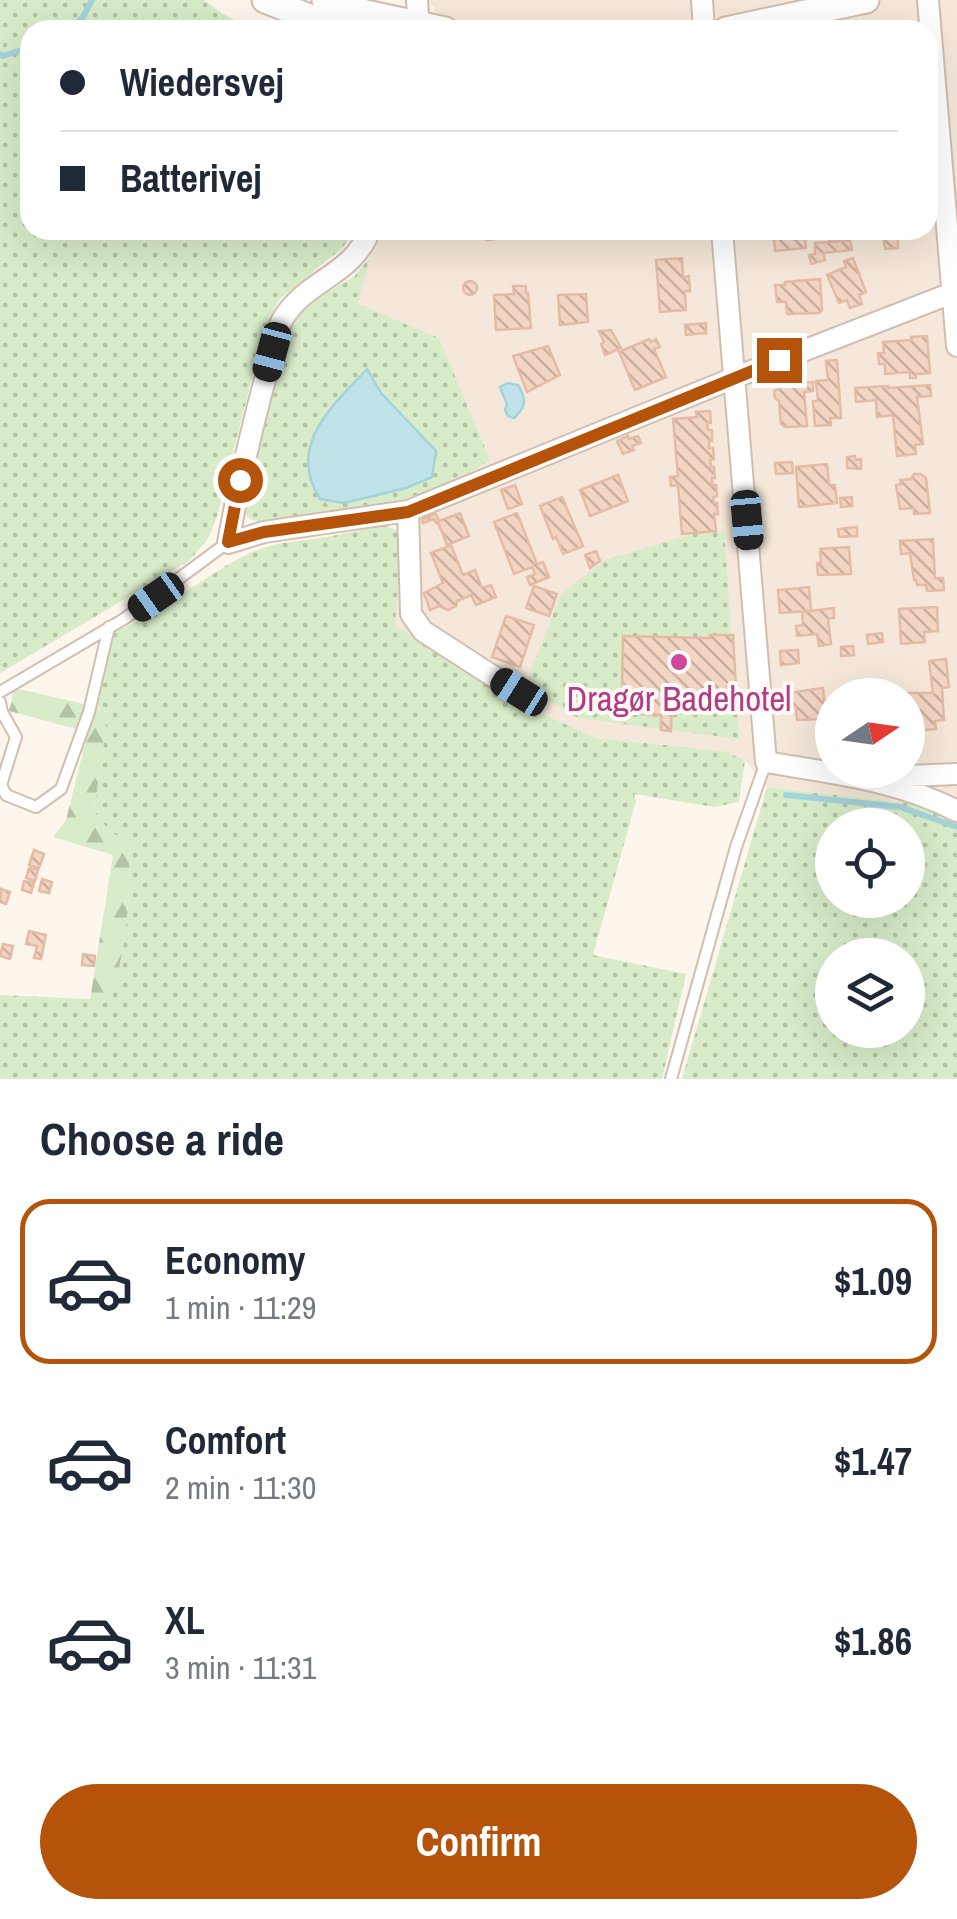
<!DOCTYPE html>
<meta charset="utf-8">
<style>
:root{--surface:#fff;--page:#f2f2f3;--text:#1f2937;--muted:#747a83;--line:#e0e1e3;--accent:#b45309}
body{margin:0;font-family:"Archivo Narrow",sans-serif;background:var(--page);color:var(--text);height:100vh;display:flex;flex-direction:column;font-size:38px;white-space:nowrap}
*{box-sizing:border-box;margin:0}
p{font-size:32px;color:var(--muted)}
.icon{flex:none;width:55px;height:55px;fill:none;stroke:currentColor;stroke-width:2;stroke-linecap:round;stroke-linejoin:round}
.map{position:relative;height:1079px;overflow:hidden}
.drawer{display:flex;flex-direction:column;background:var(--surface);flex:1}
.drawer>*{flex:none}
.banner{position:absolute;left:20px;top:20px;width:918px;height:220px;border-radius:30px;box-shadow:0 10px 40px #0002;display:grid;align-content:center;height:220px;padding:0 40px;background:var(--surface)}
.needle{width:65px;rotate:77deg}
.tools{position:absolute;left:815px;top:678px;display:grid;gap:20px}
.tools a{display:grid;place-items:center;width:110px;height:110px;border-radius:50%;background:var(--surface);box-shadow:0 10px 40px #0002;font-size:50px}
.end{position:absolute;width:45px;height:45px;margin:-22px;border:12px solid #b45309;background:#fff;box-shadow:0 0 0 5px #fff}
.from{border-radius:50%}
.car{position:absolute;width:30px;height:60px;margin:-30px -15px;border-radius:12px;box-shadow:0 0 8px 2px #0007;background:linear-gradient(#222 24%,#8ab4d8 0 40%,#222 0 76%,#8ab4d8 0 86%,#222 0)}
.banner b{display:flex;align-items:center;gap:35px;height:95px;font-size:38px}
.banner b+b{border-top:2px solid var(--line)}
.banner i{width:25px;height:25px;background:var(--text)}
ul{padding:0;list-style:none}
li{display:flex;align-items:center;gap:30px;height:165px;margin:0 20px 15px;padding:0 20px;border:5px solid transparent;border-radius:30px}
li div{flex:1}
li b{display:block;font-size:38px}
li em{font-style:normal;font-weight:700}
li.active{border-color:var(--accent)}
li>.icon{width:90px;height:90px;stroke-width:1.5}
h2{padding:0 40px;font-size:45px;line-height:120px}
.primary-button{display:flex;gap:20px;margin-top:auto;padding:20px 40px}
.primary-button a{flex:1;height:115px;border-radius:60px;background:var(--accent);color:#fff;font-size:40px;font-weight:700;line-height:115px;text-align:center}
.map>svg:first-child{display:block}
.residential{fill:#f5e8da;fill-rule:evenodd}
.grass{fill:url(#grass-dots);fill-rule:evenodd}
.forest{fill:url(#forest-firs)}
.water{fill:#bfe3e8;stroke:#a5d3da;stroke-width:2.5}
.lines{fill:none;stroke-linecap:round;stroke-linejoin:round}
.stream{stroke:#a5d3da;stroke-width:6}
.building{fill:url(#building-back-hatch);stroke:#e6bba3;stroke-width:2.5}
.service-casing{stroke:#d1beb0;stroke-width:14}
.minor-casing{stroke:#d1beb0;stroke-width:24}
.tertiary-casing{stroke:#d1beb0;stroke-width:29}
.service{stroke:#fff;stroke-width:10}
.minor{stroke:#fff;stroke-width:20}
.tertiary{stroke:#fff;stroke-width:25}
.route{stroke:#b45309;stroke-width:12}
.hotel-dot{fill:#d1479c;stroke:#fffaf3;stroke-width:4}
.labels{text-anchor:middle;stroke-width:8;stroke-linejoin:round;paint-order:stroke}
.hotel-label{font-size:35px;fill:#b23c85;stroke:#fffaf3}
</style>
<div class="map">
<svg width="957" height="1079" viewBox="0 0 957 1079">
<defs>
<pattern id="grass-dots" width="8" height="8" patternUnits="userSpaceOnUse" patternTransform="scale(2.5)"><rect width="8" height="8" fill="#d8ecc9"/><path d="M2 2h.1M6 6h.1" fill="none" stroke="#b4c2a5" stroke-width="1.8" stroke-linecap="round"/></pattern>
<pattern id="forest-firs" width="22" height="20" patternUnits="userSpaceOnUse" patternTransform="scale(2.5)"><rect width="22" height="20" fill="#d8ecc9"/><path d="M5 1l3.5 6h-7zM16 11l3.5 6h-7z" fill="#b4c2a5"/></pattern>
<pattern id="building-back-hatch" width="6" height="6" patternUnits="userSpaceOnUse" patternTransform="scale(2.5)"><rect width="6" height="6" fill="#f3d5c3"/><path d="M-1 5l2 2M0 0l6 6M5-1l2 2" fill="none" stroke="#cab0a1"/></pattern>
</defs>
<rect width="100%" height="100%" fill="#fdf6ec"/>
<path class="residential" d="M416 0H957V823L914 804 767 787 745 760 724 751 596 738 519 703 394 625 403 514 490 460 358 304 377 230H928V30H429L435 6ZM832 695H908V770H832Z"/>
<path class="grass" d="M0 0H204L223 14 255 30H30V230H357L342 248 280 299 271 315 257 358 217 517 208 539 189 561 0 673Z
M370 257 358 304 439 338 490 460 463 477 398 502 263 523 252 520 245 515 246 501 286 326 295 315 317 298 354 277Z
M385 525 402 533 395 625 519 703 596 738 724 751 745 760 739 802 714 807 634 794 636 801 593 955 686 974 662 1079H0V995L111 1000C126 949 131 899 129 845L108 829 94 812 108 712 97 708 114 633 144 618 232 562 254 551 276 544 327 537Z
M724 531 739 739 578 718 525 686 561 594 605 560 700 532Z
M767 787 914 804 957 823V1079H682ZM832 825H908V900H832ZM832 955H908V1030H832Z"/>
<path class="forest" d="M14 688 80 703 108 712 94 812 108 829 129 845C131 899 126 949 111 1000H90L113 855 53 837 66 820 88 732 9 711Z"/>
<path class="water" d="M367 369 381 393 436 451 432 477 406 488 344 503 320 499C286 446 332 406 367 369Z
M508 383 518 385C527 399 526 407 514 418L508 416 505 410 507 404 500 387Z"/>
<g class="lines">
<path class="stream" d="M68 30 83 17 92 0
M0 54 3 56 30 47
M786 795 900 807 957 827"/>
</g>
<path class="building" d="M421 230H506V238L486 240V234L422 239Z
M767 230H804L806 248 775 251 774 239H768Z
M828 230H841L842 239 829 240Z
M882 230H907L908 238 898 239V248L885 249Z
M842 241H850L852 250 823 253 825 260 811 264 809 255 815 254V243Z
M682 258 683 277 689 276 690 291H685L686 310 660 312 656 260Z
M853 258 866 292 859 295 862 304 850 308 847 300 839 303 827 275 846 267 844 261Z
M820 279 822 310 819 313 787 314 786 302H777L775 285H785V282Z
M463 288a7 7 0 1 1 14 0a7 7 0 1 1-14 0Z
M513 286H526V293H528L531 328 496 330 494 295 514 294Z
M586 294 588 322 560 325 558 295Z
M706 323V333L686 335 685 325Z
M611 330 621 348 605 355 601 344 604 342 599 331Z
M927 336 930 373 916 374V378H910V372L885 374V364H879L878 353H884L883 342 912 340 911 337Z
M649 339 651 342 656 339 660 347 654 349 666 377 635 390 619 352Z
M548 346 560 375 527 392 513 356Z
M837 360 841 418H830L831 425 815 426 813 401H818L816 381 828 380 826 361Z
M813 382V391L804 392 807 426 785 427 781 424 779 401 775 398 774 391 778 389V385Z
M930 385 931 396 917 397 923 444 915 445 916 454 897 456 893 415 877 417 876 400 856 402 855 388 888 386V388Z
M710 411 711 423H707L708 430H712V441H709V448H713L714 459 710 460 711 467H714L715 478H712V485H716L717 496 713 497 714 503H717L718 514H714L716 531 682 534 678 485 671 486 670 477 678 476 673 419 697 417 696 412Z
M628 436 629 439 638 436 641 443 632 446 634 450 623 454 617 441Z
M855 456V460L861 459V469L847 468V457Z
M792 462 793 473 776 474 775 463Z
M827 464 829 485H835L837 503 799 507 796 467Z
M914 474H921L926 478 930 513 914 514V508L900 509 896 485 901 484 900 480 911 479Z
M618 475 628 501 590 516 580 490Z
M515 485 522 504 508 509 501 490Z
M562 497 583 546 563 554 556 537 553 539 540 506Z
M852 497V506L841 507 840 498Z
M460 513 469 536 447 545 438 522 436 523 434 519 423 523 422 519 436 514 439 521Z
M517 513 537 564 543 562 549 577 530 585 527 577 535 574 532 567 514 574 494 522Z
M857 527V536L839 537 838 529Z
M933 539 935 578H943L944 590 927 591 926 585H917L916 580H914L910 553 901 554 900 541Z
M451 545 463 575 475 570 482 588 491 585 496 597 476 605 471 595 457 601 456 606 448 610 439 606 430 610 424 593 443 583 431 553Z
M849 547 851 574 818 575 817 563H821L820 549Z
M596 551 600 561 590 568 585 555Z
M534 586 557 594 549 616 526 608Z
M809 587 811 611 780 613 778 590Z
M937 607 938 631 924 632 925 642 901 644 899 609Z
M834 608V618L828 619 831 644 819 646 817 634 797 636 796 626 803 625 802 612Z
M506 616 534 625 520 667 492 657Z
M882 633 883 642 868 644 867 635Z
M710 635H733L736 687 727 686 728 694H711V699L672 698 671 731 661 730V715L607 713V694H622L623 636 710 638Z
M853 646 854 655 841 656V647Z
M798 650 799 663 781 665 780 651Z
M946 659 949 687 942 688 944 720 935 721 936 729 922 730 921 721 908 722 907 693H933L929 661Z
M823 688 824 700H828V712L825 713V719L797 720 796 707 789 708 788 693Z
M34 850 44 854 39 868 29 865Z
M29 868 38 870 35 881 26 878Z
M42 879 52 882 49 893 39 891Z
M24 881 34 883 31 893 22 890Z
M1 889 10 892 6 904 0 902Z
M29 931 46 935 41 959 34 958 37 946 26 944Z
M3 944 13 946 10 959 0 956Z
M83 954 95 956 94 966 82 965Z"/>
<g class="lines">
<g class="service-casing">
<path id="service" d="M0 692 124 619 227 543
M0 702 2 712 16 737 1 785 6 795 36 807 61 789 89 712 109 627
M671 1079 736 847 766 762"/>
</g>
<g class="minor-casing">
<path id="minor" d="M417 0 419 30
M702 0 704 30
M928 0 957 346
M370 230C352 276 308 279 284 317 275 331 272 352 268 368 252 427 239 482 228 543L264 532 408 511 736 377 952 293
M722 230 766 762C832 773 897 780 957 811
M408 511 411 614 423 631 519 693
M884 777 957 774"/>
</g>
<g class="tertiary-casing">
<path id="tertiary" d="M265 0 343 30
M325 0 352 10 445 30
M726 30 866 0"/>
</g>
<use href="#service" class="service"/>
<use href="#minor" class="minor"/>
<use href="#tertiary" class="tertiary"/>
</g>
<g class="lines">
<path class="route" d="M240 480 228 542 264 532 408 512 779 360"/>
</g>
<circle class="hotel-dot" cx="679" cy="662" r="10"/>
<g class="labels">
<g class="hotel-label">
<text x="679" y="711">Dragør Badehotel</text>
</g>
</g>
</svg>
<div class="tools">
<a><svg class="needle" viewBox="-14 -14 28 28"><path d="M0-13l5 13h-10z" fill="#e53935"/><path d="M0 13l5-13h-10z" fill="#747a83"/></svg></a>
<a><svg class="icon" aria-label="locate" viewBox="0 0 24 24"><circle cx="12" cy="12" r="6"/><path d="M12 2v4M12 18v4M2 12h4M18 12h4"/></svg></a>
<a><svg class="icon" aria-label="layers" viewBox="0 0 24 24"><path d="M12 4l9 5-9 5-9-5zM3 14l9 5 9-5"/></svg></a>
</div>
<i class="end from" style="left:240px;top:480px"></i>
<i class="end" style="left:779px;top:360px"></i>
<i class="car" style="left:272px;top:352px;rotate:195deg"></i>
<i class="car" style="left:747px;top:520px;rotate:175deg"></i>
<i class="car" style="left:156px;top:597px;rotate:235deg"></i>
<i class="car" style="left:519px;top:692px;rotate:302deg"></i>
<div class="banner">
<b><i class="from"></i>Wiedersvej</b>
<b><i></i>Batterivej</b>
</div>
</div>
<section class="drawer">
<h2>Choose a ride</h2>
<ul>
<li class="active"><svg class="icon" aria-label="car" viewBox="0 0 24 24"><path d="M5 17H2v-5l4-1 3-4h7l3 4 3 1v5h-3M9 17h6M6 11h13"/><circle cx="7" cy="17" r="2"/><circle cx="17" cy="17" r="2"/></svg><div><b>Economy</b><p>1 min · 11:29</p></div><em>$1.09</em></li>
<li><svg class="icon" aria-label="car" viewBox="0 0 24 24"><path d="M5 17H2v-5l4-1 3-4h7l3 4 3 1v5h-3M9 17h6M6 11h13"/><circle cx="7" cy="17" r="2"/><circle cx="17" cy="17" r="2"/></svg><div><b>Comfort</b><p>2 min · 11:30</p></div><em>$1.47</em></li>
<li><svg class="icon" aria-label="car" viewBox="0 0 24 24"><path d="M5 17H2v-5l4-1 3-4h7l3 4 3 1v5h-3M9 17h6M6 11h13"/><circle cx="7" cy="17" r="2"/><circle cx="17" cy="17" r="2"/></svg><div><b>XL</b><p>3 min · 11:31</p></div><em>$1.86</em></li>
</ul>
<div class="primary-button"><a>Confirm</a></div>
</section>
